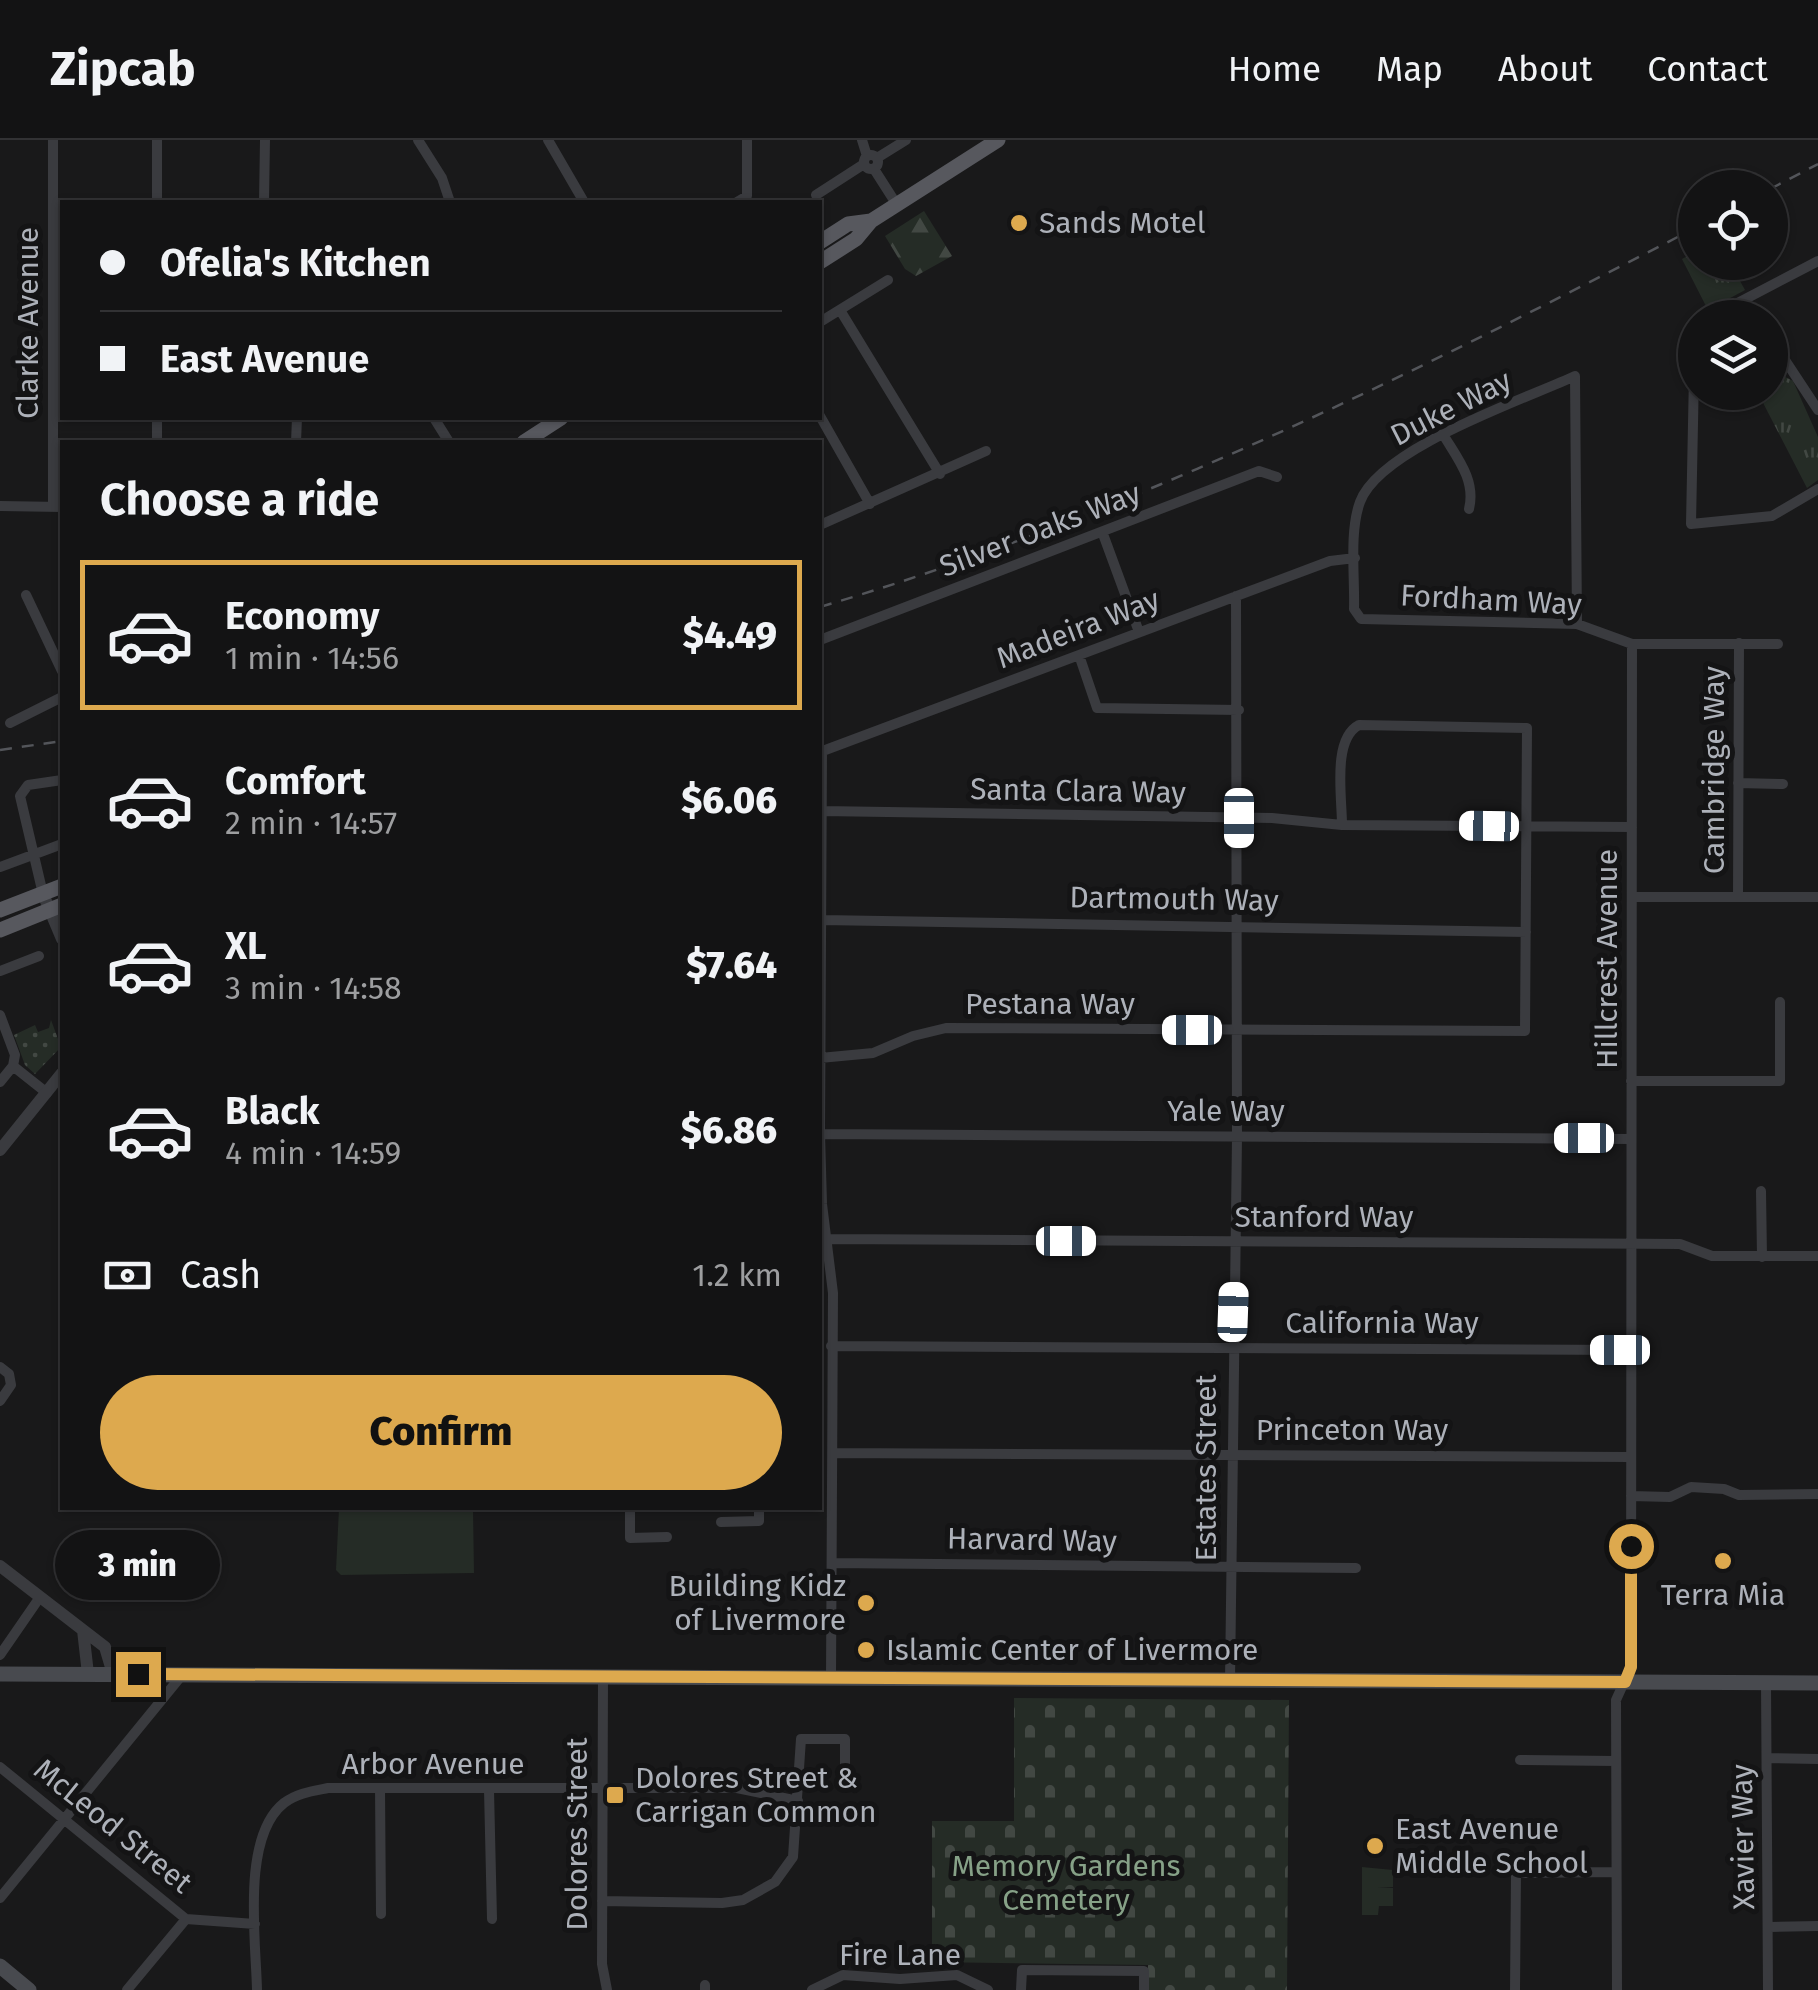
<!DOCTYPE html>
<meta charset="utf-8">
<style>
:root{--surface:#131314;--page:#202022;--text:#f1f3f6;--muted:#9d9ea0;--line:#323234;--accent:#dda94e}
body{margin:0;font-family:"Fira Sans",sans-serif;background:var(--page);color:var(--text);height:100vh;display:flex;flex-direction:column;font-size:38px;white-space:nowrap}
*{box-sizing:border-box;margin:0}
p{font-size:32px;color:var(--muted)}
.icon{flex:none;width:55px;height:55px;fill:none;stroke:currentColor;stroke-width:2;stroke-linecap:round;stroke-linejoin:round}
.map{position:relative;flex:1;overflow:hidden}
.details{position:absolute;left:60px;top:300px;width:762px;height:1070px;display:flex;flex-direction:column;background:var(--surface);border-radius:0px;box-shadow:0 2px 8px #0004,0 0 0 2px var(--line)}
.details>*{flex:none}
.hud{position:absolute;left:60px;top:60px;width:762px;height:220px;border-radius:0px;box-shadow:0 2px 8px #0004,0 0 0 2px var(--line);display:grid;align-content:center;height:220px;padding:0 40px;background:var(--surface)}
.tools{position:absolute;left:1678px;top:30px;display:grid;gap:20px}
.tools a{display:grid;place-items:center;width:110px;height:110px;border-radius:50%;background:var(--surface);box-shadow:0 2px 8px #0004,0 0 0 2px var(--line);font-size:50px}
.end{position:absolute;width:45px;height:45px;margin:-22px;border:12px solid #dda94e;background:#111;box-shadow:0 0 0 5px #111}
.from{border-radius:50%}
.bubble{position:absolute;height:70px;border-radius:35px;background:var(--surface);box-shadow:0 2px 8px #0004,0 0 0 2px var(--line);font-size:32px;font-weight:800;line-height:70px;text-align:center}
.car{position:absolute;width:30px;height:60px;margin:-30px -15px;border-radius:12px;box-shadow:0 0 8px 2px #0007;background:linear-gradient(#fff 24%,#345 0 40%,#fff 0 76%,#345 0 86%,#fff 0)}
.hud b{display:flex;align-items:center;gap:35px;height:95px;font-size:38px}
.hud b+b{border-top:2px solid var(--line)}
.hud i{width:25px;height:25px;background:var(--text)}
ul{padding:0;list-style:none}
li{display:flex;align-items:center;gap:30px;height:150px;margin:0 20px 15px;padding:0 20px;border:5px solid transparent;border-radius:0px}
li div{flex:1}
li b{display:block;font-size:38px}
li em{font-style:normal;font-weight:800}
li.current{border-color:var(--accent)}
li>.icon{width:90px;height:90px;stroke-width:1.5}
h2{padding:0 40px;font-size:45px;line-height:120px}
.pay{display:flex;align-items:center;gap:25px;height:110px;padding:0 40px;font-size:38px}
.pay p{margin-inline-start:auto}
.action{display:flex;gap:20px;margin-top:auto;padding:20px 40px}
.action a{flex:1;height:115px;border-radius:60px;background:var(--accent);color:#111;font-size:40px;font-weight:800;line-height:115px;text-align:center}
header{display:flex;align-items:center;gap:60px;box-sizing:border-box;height:140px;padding:0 50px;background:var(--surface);border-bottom:2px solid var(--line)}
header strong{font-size:48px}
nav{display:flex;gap:55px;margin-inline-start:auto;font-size:35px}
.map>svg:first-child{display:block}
.grass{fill:url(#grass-tufts)}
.forest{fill:url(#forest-firs)}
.cemetery{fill:url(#cemetery-stones)}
.garden{fill:url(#garden-dots)}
.pitch{fill:#252c26}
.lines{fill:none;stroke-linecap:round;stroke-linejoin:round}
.minor{stroke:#3a3b3f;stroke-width:10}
.tertiary{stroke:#3a3b3f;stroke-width:12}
.secondary{stroke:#484a4f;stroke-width:15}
.primary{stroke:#57585e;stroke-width:15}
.rail{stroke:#53555a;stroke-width:2.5;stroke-dasharray:12 10;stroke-linecap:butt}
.route{stroke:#dda94e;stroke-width:12}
.poi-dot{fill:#dda94e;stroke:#141415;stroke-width:4}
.labels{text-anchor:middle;stroke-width:10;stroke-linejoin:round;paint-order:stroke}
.poi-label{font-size:30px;fill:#adb1b9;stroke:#141415;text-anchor:start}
.street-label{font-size:30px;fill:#adb1b9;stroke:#141415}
.park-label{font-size:30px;fill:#86a187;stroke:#141415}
</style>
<header>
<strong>Zipcab</strong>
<nav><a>Home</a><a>Map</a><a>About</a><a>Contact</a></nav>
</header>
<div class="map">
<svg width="1818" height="1850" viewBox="0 0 1818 1850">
<defs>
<pattern id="grass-tufts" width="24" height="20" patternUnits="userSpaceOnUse" patternTransform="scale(2.5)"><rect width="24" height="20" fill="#252c26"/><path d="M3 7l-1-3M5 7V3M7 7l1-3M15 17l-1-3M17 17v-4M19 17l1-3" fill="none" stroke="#424843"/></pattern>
<pattern id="forest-firs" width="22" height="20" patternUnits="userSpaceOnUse" patternTransform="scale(2.5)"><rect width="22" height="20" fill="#252c26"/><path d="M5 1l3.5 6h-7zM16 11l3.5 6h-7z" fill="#424843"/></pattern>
<pattern id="cemetery-stones" width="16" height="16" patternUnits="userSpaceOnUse" patternTransform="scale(2.5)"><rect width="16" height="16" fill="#252c26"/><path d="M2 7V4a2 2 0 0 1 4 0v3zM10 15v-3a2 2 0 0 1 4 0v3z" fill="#424843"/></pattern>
<pattern id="garden-dots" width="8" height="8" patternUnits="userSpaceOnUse" patternTransform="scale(2.5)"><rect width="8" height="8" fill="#252c26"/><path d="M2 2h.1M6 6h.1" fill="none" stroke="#424843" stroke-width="1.8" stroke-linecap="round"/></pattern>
</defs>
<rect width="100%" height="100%" fill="#19191a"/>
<path class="grass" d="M1695 112V122L1730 123 1745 150 1708 170 1682 119Z
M1770 229 1793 241 1818 297V340L1807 348 1758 253 1770 252Z"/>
<path class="forest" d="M924 71 952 116 916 136 905 129 885 96Z"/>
<path class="cemetery" d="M1014 1558 1289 1560 1287 1850H1148V1825L932 1822V1681H1014Z"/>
<path class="garden" d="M51 880 61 907 35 934 25 925 14 895 35 885 38 892 49 888Z"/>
<path class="pitch" d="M339 1368H473L474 1433 341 1435 336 1430Z
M1362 1727 1393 1730V1747L1378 1748H1393V1766H1379L1378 1775H1362Z"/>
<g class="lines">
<path class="minor" d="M157 0V62
M418 0 442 38 450 62
M548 0 584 62
M862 0 867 16
M864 22a7 7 0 1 1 14 0a7 7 0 1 1-14 0Z
M877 18 906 0
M874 29 897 65
M816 55 864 24
M264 62 265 0
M737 62 747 56V0
M840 170 940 334
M1709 178 1818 121
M820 182 888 140
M1695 184 1691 384 1772 376 1818 349
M1783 217 1818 270
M820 276 870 364
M434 278 449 302
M1444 296C1458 319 1476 341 1469 369
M157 302V278
M296 302 297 278
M0 366 62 367
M53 367V0
M820 385 986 311
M1103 394 1139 492
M26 455 62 531
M1577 484 1575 236C1523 260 1380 308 1360 362 1349 392 1355 437 1354 469L1361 479 1577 484 1632 504H1778
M820 500 1259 331 1277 337
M1079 515 1097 568 1239 570
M10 583 62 557
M822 611 820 994 822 1064 833 1153 831 1539
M820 612 1330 421 1355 418
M1738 643 1783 644
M822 671 1272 678 1342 685 1632 687
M0 727 62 704
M43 754 20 656 28 645 62 640
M1738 756 1739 503
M1632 757H1818
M822 780 1526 792
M0 831 39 816
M0 875 15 915 13 926
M820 918 873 913 913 896 946 888 1525 891 1527 588 1359 585C1332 599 1342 657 1342 685
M1631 941H1780V862
M0 942 13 926 47 953
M820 994 1631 999
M1761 1051 1762 1117
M827 1099 1680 1104 1712 1116H1818
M831 1206 1631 1210
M0 1227 9 1234 11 1245 0 1261
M833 1313 1631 1317
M1631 1356 1670 1357 1691 1347 1724 1349 1739 1355 1818 1354
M630 1368V1398L667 1397
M721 1382 759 1381V1368
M832 1423 1356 1428
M0 1515 40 1457
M603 1538 602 1824 607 1850
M1230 1541 1237 997 1236 456
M1766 1543 1768 1850
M1767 1618 1818 1619
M1520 1620 1615 1621
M0 1627 186 1779 255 1784
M380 1648 381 1774
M489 1650 492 1779
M0 1758 182 1535
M602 1761 722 1763 743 1760 775 1742 793 1717 801 1599H845V1646
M1770 1787 1818 1786
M705 1845V1850
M127 1850 186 1779
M257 1850C256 1800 241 1697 284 1663 297 1653 313 1651 328 1648H737L798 1661
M812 1850 843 1835 900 1839 957 1835 988 1850
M1021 1850 1022 1830 1144 1831V1850
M1515 1850 1516 1733 1615 1732
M1617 1850 1616 1560 1631 1527 1632 504"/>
<path class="tertiary" d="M43 754 62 799
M0 1010 62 933
M0 1426 105 1507 113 1534
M83 1490 88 1534"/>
<path class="secondary" d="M0 1534 1818 1543
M0 1826 29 1850"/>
<path class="primary" d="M820 102 848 84 871 81
M820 122 856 99 871 81 998 0
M524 302 561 278
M0 770 62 746
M0 790 62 765"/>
<path class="rail" d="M1770 49 1818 24
M820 467C1127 376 1411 235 1695 88
M0 610 62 601"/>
</g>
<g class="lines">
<path class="route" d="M138 1534 1625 1542 1631 1527V1406"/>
</g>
<g class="poi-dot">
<circle cx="1019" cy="83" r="10"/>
<circle cx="1723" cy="1421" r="10"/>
<circle cx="866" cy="1463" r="10"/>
<circle cx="866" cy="1510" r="10"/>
<rect x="605" y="1645" width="20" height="20" rx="5"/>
<circle cx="1375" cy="1706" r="10"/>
</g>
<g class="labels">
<g class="poi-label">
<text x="1039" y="93">Sands Motel</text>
<text x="846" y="1456" text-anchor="end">Building Kidz<tspan x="846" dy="34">of Livermore</tspan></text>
<text x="1723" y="1465" text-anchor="middle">Terra Mia</text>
<text x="886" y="1520">Islamic Center of Livermore</text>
<text x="635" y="1648">Dolores Street &amp;<tspan x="635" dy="34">Carrigan Common</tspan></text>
<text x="1395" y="1699">East Avenue<tspan x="1395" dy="34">Middle School</tspan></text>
</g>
<g class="street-label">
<text transform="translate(28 183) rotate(-90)" y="10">Clarke Avenue</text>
<text transform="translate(1451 268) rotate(-27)" y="10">Duke Way</text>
<text transform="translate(1040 390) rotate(-21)" y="10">Silver Oaks Way</text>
<text transform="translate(1491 460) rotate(3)" y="10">Fordham Way</text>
<text transform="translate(1078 489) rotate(-21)" y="10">Madeira Way</text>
<text transform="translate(1714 630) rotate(-90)" y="10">Cambridge Way</text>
<text transform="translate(1078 651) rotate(1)" y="10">Santa Clara Way</text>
<text transform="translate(1174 759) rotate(1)" y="10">Dartmouth Way</text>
<text transform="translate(1607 819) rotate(-90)" y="10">Hillcrest Avenue</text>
<text x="1050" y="874">Pestana Way</text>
<text x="1226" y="981">Yale Way</text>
<text x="1324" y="1087">Stanford Way</text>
<text x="1382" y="1193">California Way</text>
<text x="1352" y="1300">Princeton Way</text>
<text transform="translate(1206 1328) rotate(-90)" y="10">Estates Street</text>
<text transform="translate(1032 1400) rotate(1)" y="10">Harvard Way</text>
<text x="433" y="1634">Arbor Avenue</text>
<text transform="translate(113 1686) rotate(39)" y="10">McLeod Street</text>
<text transform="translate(577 1694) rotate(-90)" y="10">Dolores Street</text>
<text transform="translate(1743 1697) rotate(-91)" y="10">Xavier Way</text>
<text x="900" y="1825">Fire Lane</text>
</g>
<g class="park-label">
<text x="1066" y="1736">Memory Gardens<tspan x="1066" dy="34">Cemetery</tspan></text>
</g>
</g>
</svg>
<div class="tools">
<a><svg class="icon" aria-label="locate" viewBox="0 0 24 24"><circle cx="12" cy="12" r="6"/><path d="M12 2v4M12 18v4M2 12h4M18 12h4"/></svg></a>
<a><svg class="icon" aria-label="layers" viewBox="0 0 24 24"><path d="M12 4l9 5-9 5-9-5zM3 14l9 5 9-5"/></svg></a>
</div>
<i class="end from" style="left:1631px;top:1406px"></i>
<i class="end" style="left:138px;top:1534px"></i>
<div class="bubble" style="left:55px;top:1390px;width:165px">3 min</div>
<i class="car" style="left:1239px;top:678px;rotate:180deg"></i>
<i class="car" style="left:1489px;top:686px;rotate:271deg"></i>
<i class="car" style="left:1192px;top:890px;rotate:270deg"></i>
<i class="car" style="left:1584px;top:998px;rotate:270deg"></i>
<i class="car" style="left:1066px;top:1101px;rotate:90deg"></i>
<i class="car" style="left:1233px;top:1172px;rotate:2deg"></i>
<i class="car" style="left:1620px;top:1210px;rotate:270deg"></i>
<div class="hud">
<b><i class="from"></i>Ofelia's Kitchen</b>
<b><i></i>East Avenue</b>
</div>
<section class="details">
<h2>Choose a ride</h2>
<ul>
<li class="current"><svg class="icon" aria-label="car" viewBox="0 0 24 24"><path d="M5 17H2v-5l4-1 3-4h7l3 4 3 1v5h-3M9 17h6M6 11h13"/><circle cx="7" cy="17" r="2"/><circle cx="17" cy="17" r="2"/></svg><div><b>Economy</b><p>1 min · 14:56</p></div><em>$4.49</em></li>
<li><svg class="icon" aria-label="car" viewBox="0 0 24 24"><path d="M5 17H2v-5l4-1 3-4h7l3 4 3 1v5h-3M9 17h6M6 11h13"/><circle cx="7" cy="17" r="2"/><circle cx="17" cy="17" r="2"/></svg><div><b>Comfort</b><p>2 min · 14:57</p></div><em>$6.06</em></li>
<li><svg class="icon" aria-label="car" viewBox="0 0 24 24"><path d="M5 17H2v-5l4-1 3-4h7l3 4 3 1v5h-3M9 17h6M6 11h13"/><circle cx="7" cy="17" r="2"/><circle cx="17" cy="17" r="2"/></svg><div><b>XL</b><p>3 min · 14:58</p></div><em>$7.64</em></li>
<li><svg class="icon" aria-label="car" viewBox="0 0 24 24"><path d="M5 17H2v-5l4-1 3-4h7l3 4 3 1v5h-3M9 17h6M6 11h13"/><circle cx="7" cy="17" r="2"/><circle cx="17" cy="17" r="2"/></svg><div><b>Black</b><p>4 min · 14:59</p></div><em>$6.86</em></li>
</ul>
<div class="pay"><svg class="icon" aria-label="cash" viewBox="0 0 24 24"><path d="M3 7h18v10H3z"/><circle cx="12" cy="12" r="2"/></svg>Cash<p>1.2 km</p></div>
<div class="action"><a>Confirm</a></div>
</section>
</div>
